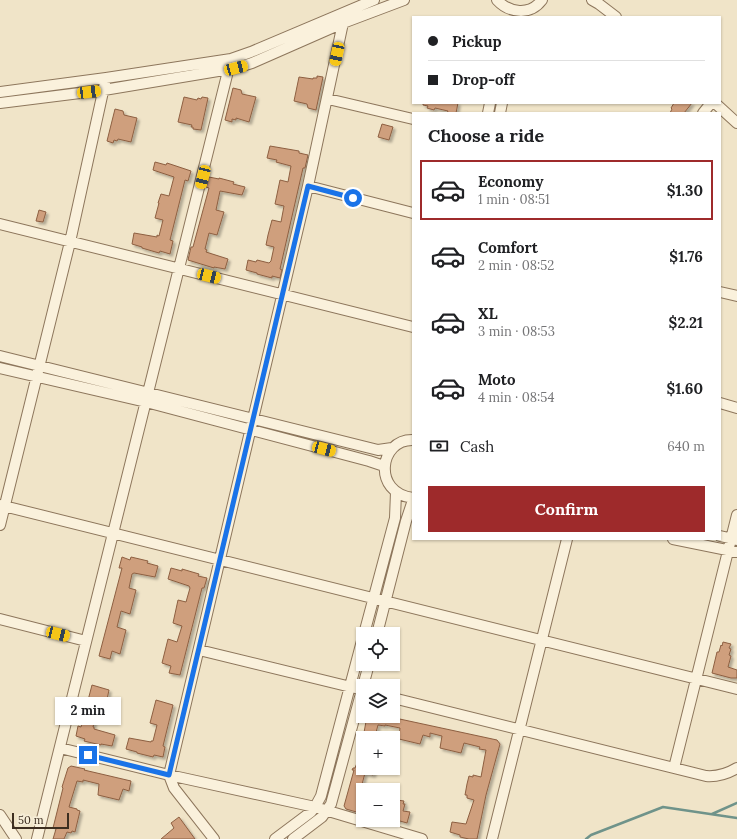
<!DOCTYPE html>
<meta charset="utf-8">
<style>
:root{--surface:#fff;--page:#f6f6f6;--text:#202124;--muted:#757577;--line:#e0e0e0;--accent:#9e2a2b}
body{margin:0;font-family:Lora,serif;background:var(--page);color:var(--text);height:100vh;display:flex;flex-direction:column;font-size:15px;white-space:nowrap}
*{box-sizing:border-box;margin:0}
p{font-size:13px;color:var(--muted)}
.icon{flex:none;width:22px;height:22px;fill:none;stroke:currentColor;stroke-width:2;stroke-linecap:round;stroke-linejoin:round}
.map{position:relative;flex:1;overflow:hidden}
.panel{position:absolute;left:412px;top:112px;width:309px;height:428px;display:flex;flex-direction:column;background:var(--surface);border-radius:0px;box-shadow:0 1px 3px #0004}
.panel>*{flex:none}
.banner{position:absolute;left:412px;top:16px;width:309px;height:88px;border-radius:0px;box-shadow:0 1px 3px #0004;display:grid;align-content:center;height:88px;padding:0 16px;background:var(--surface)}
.controls{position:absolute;left:356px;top:627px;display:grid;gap:8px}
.controls a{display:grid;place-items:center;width:44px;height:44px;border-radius:0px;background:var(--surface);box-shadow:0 1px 3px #0004;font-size:20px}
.scale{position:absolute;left:12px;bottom:10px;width:57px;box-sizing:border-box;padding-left:4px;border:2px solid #3d2e20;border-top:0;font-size:11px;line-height:14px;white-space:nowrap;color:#3d2e20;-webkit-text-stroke:3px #f7eed8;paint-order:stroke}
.end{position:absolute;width:18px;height:18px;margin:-9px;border:5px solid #1a73e8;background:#fff;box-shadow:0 0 0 2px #fff}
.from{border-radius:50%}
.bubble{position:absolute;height:28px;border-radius:0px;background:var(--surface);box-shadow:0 1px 3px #0004;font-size:13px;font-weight:800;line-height:28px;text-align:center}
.car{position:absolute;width:12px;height:24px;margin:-12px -6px;border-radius:5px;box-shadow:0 0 3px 1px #0007;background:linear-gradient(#f5c518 24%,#345 0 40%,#f5c518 0 76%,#345 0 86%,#f5c518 0)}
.banner b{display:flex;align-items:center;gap:14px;height:38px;font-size:15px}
.banner b+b{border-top:1px solid var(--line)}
.banner i{width:10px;height:10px;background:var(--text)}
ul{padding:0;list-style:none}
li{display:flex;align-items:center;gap:12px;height:60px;margin:0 8px 6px;padding:0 8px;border:2px solid transparent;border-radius:0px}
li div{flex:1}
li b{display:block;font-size:15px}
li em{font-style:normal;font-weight:800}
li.active{border-color:var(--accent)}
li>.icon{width:36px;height:36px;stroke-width:1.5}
h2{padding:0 16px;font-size:18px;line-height:48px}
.pay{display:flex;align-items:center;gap:10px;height:44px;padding:0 16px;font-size:15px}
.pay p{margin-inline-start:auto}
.button{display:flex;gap:8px;margin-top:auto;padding:8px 16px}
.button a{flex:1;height:46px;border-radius:0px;background:var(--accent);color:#fff;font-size:16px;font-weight:800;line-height:46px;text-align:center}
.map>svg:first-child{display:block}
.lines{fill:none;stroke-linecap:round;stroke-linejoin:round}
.stream{stroke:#6f938a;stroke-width:2.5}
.building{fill:#cf9f7d;stroke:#8d5f41;filter:url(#shadow)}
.minor-casing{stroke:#8d765c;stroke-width:12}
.minor{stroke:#faf1dc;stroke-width:10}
.route{stroke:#1a73e8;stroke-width:5}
</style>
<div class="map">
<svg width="737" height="839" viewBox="0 0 737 839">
<defs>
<filter id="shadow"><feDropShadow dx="2.5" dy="2.5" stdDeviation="1" flood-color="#0004"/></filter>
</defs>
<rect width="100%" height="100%" fill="#f0e4c8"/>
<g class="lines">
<path class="stream" d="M712 814 737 803
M586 839 591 835 663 807 737 818"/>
</g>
<path class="building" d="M317 76 323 77 316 110 308 108 307 104 294 101 299 77 313 79V78H317Z
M233 88 241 90 242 94 256 97 249 122 236 118V120L232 119V122L225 120Z
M184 97 197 100 198 98 201 99 202 97 208 98 201 130 193 129V127H191L192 125 178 122Z
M423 103H458L456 113H447L448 111 435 108 434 110 427 108 428 106 423 105Z
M674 103H692L684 113H670L672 109 671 108Z
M115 109 123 111 124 115 137 118 131 142 118 139 117 141 114 140 113 143 107 141Z
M382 124 393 127 389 140 378 137Z
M270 146 299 151V153L308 155 305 168H303L280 269 282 270 280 278 272 276V278L257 274V273L246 270 248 260 256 262 257 260 269 263 271 261 274 247 266 245 268 235 272 220 281 222 284 206 275 204 280 180 288 182 291 166 276 162 277 160 267 158Z
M155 162 166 165 167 163 191 171 188 181 185 180 170 240 173 241 170 254 160 251 159 253 142 248V247L132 244 134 233 157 237V235L159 236 163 220 155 218 159 203H158L161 194 169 196 174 177 153 170Z
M209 177 219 179V178L234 182 233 184 245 187 242 195 220 191 216 210 224 212 217 235 209 233 205 249 207 250 206 252 228 259 225 269 214 267V268L188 260 191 247H193L209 188 206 187Z
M39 210 46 212 43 222 36 221Z
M122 557 130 560 131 557 148 561 147 563 158 566 155 577 134 573 132 574 129 588 136 590 130 614 121 611 117 627 126 630 120 654 112 651 110 659 99 656 122 568H119Z
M171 568 182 571V569L199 574 198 576 207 578 204 588H202L180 675 169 673 171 666 162 663 168 639 177 642 182 626 173 623 178 600 186 602 190 588 189 586 168 579Z
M723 642 731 644 729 648 731 649 729 655 731 656 728 667 737 670V678H731L712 673 717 652H719L721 645 722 646Z
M92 685 109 690 104 713 97 711 93 727H94V729L115 735 112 746 101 744V745L84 741 85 739 76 736 78 726 81 727Z
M156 700 173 705 163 746 165 747 163 757 154 755 153 757 137 753V752L126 749 129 738 151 742V741H153L157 725 150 723Z
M367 716H390L395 718 497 740 500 744 486 795 477 839H469L460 837V835L450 832 452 822 466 824 474 800 467 798V795H465L467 784 469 776 473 777V775L481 777 486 750 479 749 480 747 464 743 461 753 440 748 442 736 430 733V737L423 735 420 744 399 739 400 728 385 725V726L378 725 375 736 374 735 373 738H363Z
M361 747H363V768H375L373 775 365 773 361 788H363L360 799 363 800V812L361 811 360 813 346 809 344 806 354 770H352L353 768H355L357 763Z
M71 766 85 769 84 770 131 781 129 791 123 789 119 800 98 795 99 784 83 780V782L77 781 69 807 77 809V810L80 811 75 832 72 831 71 833 67 832 64 839H53L56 829 53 828 63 788 62 787 68 768Z
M397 800 404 801 403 804H405L403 811 410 812 407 823 393 819V809Z
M179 817 195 839H161L174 828 171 823Z"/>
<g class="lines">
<g class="minor-casing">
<path id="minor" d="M497 0C509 13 530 16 542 0
M592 0 599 4 616 17
M0 92 106 78 231 59 251 52 374 0
M328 99 413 119
M0 103 104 90 236 68 252 63 343 23 404 0
M715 103 737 123
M488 113 490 103
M500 113 502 103
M703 113 711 103
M308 186 413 213
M0 224 413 327
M720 292 737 296
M0 356 378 450 392 448
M0 368 146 402 369 461 384 466
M720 403 737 408
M413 440C379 439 372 493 413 498
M0 505 737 689
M0 525 70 242 106 78
M720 536 737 540
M673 539 737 552
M0 619 86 641
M364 634 395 518 396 492
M377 634 406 521 413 500
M199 650 355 688
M393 698 706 776C718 777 727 774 737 768
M60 748 169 775 315 807 422 839
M674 768 737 515
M0 815 16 839
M37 839 231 59
M214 839 174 788 169 775 308 186 343 23
M275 839 311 812 315 807 321 796 363 637
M293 839 322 817 331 804 369 664
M492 839 567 539"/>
</g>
<use href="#minor" class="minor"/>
</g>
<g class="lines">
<path class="route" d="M88 755 169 775 308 186 353 198"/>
</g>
</svg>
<div class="controls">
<a><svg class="icon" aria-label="locate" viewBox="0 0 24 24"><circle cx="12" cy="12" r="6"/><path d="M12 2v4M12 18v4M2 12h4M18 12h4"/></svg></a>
<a><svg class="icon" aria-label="layers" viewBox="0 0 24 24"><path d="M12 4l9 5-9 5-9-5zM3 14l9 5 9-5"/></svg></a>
<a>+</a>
<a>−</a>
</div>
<div class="scale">50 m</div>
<i class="end from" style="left:353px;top:198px"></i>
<i class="end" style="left:88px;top:755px"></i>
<div class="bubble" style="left:55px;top:697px;width:66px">2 min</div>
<i class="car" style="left:337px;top:54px;rotate:192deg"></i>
<i class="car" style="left:236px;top:68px;rotate:75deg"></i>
<i class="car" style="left:89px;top:92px;rotate:83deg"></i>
<i class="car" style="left:203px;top:177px;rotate:194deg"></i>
<i class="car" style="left:209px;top:276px;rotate:104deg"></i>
<i class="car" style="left:324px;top:449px;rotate:105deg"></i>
<i class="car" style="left:58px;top:634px;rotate:104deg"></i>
<div class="banner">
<b><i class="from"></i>Pickup</b>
<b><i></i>Drop-off</b>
</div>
<section class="panel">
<h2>Choose a ride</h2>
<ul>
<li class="active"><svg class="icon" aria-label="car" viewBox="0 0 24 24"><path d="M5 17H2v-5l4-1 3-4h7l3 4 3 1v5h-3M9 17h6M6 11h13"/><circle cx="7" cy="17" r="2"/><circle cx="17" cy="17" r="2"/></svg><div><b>Economy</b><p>1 min · 08:51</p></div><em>$1.30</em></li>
<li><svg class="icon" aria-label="car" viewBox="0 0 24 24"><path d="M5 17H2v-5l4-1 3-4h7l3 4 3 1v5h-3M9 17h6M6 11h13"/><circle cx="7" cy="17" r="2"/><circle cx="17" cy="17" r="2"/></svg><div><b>Comfort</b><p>2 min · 08:52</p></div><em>$1.76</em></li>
<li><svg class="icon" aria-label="car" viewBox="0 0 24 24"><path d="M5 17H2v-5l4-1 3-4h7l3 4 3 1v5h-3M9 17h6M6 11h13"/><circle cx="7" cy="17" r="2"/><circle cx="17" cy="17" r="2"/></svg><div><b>XL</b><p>3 min · 08:53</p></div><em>$2.21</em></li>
<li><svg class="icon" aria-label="car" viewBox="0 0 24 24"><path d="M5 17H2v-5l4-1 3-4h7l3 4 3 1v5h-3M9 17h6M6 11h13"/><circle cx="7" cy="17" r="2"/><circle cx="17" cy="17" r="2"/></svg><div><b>Moto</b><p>4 min · 08:54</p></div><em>$1.60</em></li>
</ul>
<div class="pay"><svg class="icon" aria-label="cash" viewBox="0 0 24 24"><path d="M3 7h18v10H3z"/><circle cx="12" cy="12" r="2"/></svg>Cash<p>640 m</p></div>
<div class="button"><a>Confirm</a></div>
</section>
</div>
